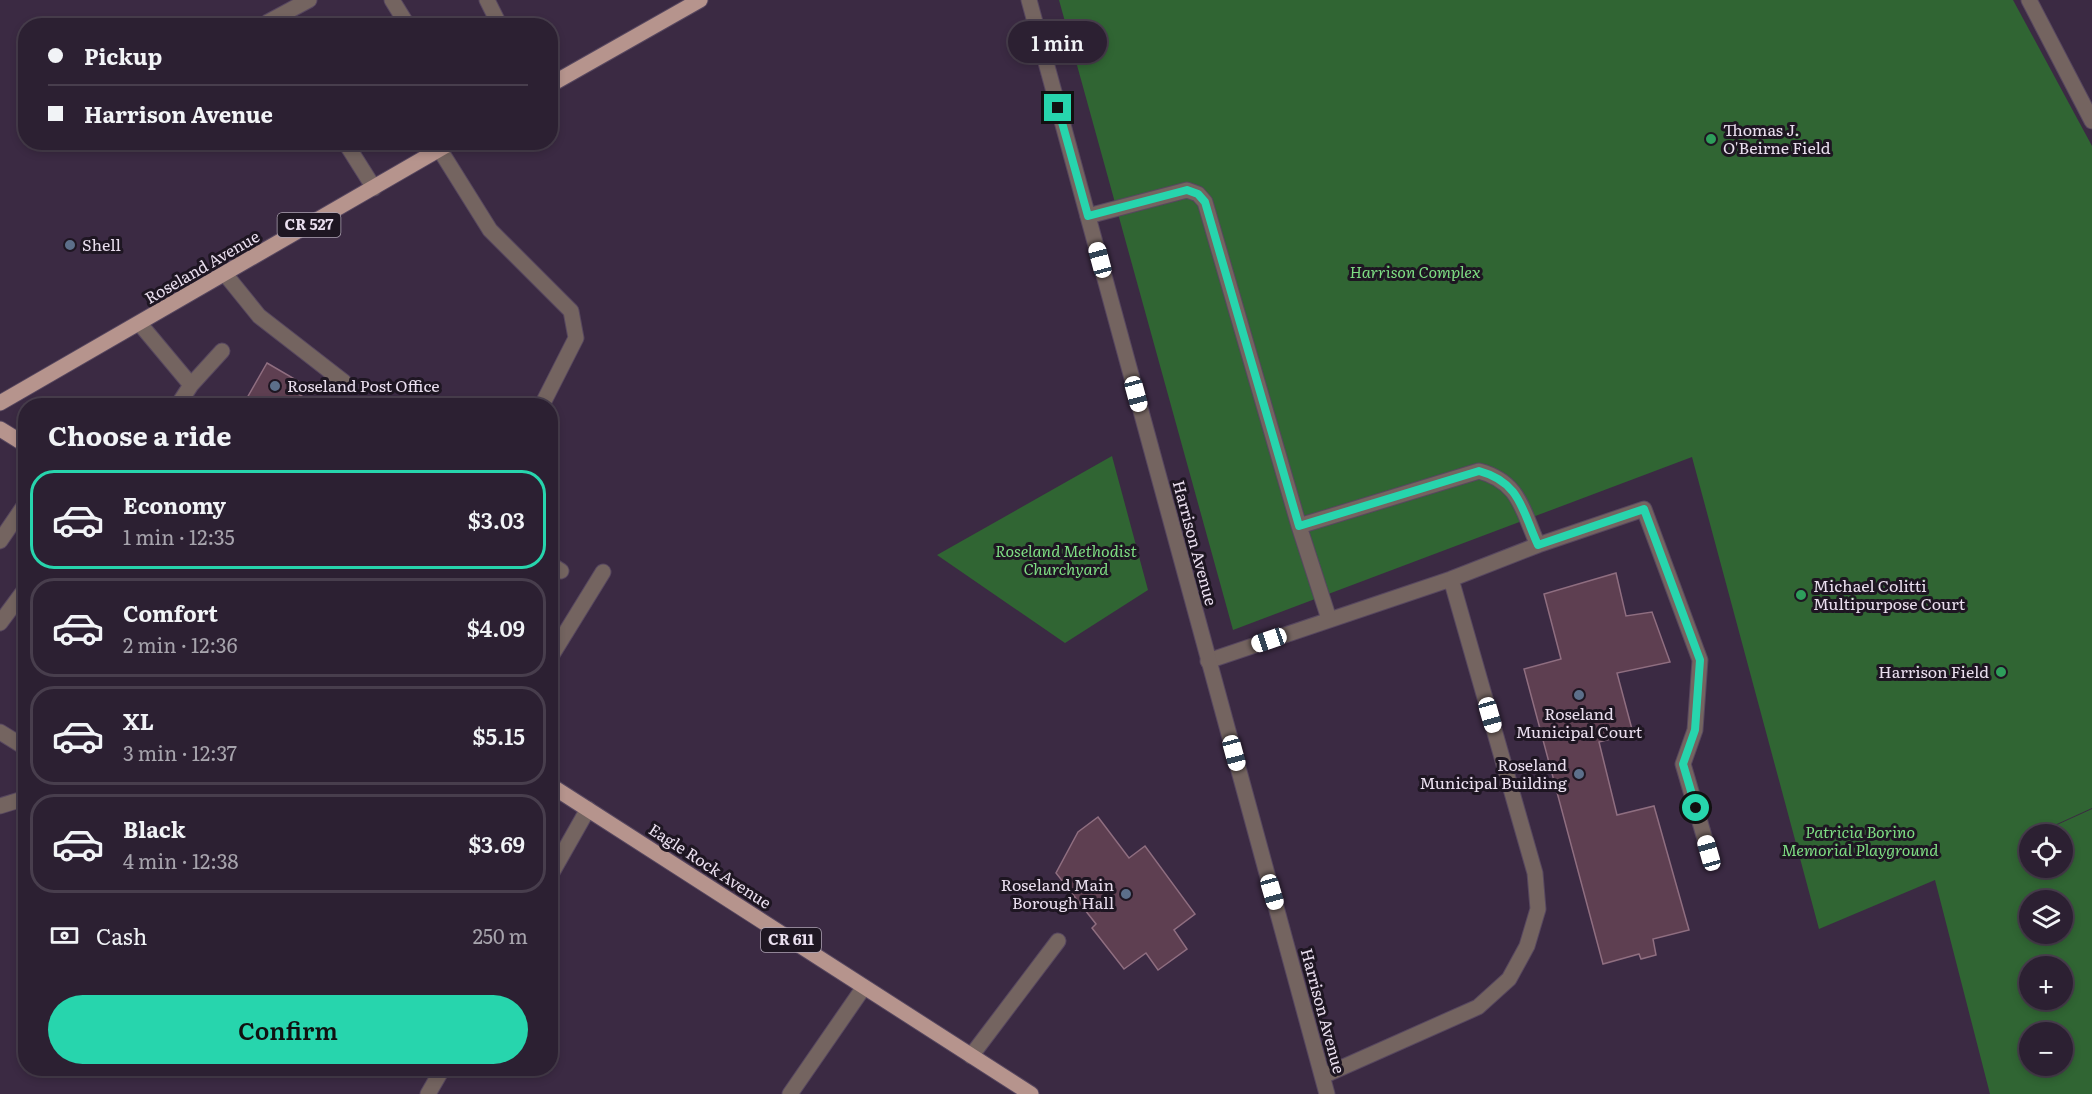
<!DOCTYPE html>
<meta charset="utf-8">
<style>
:root{--surface:#2c2032;--page:#34283a;--text:#f1f3f6;--muted:#a6a3ac;--line:#483e4d;--accent:#27d5ad}
body{margin:0;font-family:Literata,serif;background:var(--page);color:var(--text);height:100vh;display:flex;flex-direction:column;font-size:22px;white-space:nowrap}
*{box-sizing:border-box;margin:0}
p{font-size:20px;color:var(--muted)}
.icon{flex:none;width:33px;height:33px;fill:none;stroke:currentColor;stroke-width:2;stroke-linecap:round;stroke-linejoin:round}
.map{position:relative;flex:1;overflow:hidden}
.panel{position:absolute;left:18px;top:398px;width:540px;height:678px;display:flex;flex-direction:column;background:var(--surface);border-radius:24px;box-shadow:0 3px 9px #0003,0 0 0 2px var(--line)}
.panel>*{flex:none}
.top-card{position:absolute;left:18px;top:18px;width:540px;height:132px;border-radius:24px;box-shadow:0 3px 9px #0003,0 0 0 2px var(--line);display:grid;align-content:center;height:132px;padding:0 30px;background:var(--surface)}
.buttons{position:absolute;left:2019px;top:824px;display:grid;gap:12px}
.buttons a{display:grid;place-items:center;width:54px;height:54px;border-radius:50%;background:var(--surface);box-shadow:0 3px 9px #0003,0 0 0 2px var(--line);font-size:30px}
.end{position:absolute;width:27px;height:27px;margin:-14px;border:8px solid #27d5ad;background:#111;box-shadow:0 0 0 3px #111}
.from{border-radius:50%}
.bubble{position:absolute;height:42px;border-radius:21px;background:var(--surface);box-shadow:0 3px 9px #0003,0 0 0 2px var(--line);font-size:20px;font-weight:600;line-height:42px;text-align:center}
.car{position:absolute;width:18px;height:36px;margin:-18px -9px;border-radius:8px;box-shadow:0 0 4px 2px #0007;background:linear-gradient(#fff 24%,#345 0 40%,#fff 0 76%,#345 0 86%,#fff 0)}
.top-card b{display:flex;align-items:center;gap:21px;height:57px;font-size:22px}
.top-card b+b{border-top:2px solid var(--line)}
.top-card i{width:15px;height:15px;background:var(--text)}
ul{padding:0;list-style:none}
li{display:flex;align-items:center;gap:18px;height:99px;margin:0 12px 9px;padding:0 18px;border:3px solid var(--line);border-radius:24px}
li div{flex:1}
li b{display:block;font-size:22px}
li em{font-style:normal;font-weight:600}
li.on{border-color:var(--accent)}
li>.icon{width:54px;height:54px;stroke-width:1.5}
h2{padding:0 30px;font-size:27px;line-height:72px}
.pay{display:flex;align-items:center;gap:15px;height:66px;padding:0 30px;font-size:22px}
.pay p{margin-inline-start:auto}
.primary-button{display:flex;gap:12px;margin-top:auto;padding:12px 30px}
.primary-button a{flex:1;height:69px;border-radius:36px;background:var(--accent);color:#111;font-size:24px;font-weight:600;line-height:69px;text-align:center}
.map>svg:first-child{display:block}
.green{fill:#306533;fill-rule:evenodd}
.building{fill:#5e3f51;stroke:#8f6e80;stroke-width:1.5}
.lines{fill:none;stroke-linecap:round;stroke-linejoin:round}
.service-casing{stroke:#57475f;stroke-width:17}
.minor-casing{stroke:#57475f;stroke-width:17}
.tertiary-casing{stroke:#57475f;stroke-width:17}
.primary-casing{stroke:#57475f;stroke-width:17}
.service{stroke:#746460;stroke-width:15}
.minor{stroke:#746460;stroke-width:15}
.tertiary{stroke:#746460;stroke-width:15}
.primary{stroke:#b6948d;stroke-width:15}
.route{stroke:#27d5ad;stroke-width:8}
.leisure-dot{fill:#2e9e5b;stroke:#1e1622;stroke-width:2}
.service-dot{fill:#5c6f8a;stroke:#1e1622;stroke-width:2}
.labels{text-anchor:middle;stroke-width:6;stroke-linejoin:round;paint-order:stroke}
.shield{fill:#1e1622;stroke:#ada3b2;stroke-width:1.5}
.shield-label{font-size:15px;font-weight:bold;fill:#eadfef}
.poi-label{font-size:16px;fill:#eadfef;stroke:#1e1622;text-anchor:start}
.street-label{font-size:16px;fill:#eadfef;stroke:#1e1622}
.park-label{font-size:16px;font-style:italic;fill:#7edd83;stroke:#1e1622}
</style>
<div class="map">
<svg width="2092" height="1094" viewBox="0 0 2092 1094">
<rect width="100%" height="100%" fill="#3b2a43"/>
<path class="green" d="M1059 0H2013L2092 146V808L2035 834H2030L2029 837 2030 867H2062V834H2037L2092 809V1094H1990L1935 880 1819 929 1692 457 1233 630ZM2030 900H2062V933H2030ZM2030 966H2062V999H2030ZM2030 1032H2062V1065H2030Z
M1112 456 1148 590 1065 643 937 555Z"/>
<path class="building" d="M267 363 298 381 293 391 317 405H243Z
M1616 573 1626 616 1652 612 1670 662 1617 673 1633 733 1599 742 1617 815 1654 806 1689 930 1653 939 1656 955 1641 959 1639 954 1603 964 1524 669 1561 659 1544 594Z
M1098 817 1129 858 1145 846 1195 914 1174 930 1187 949 1158 970 1146 953 1124 969 1092 928 1096 924 1056 873 1078 832Z"/>
<g class="lines">
<g class="service-casing">
<path id="service" d="M392 0 408 26
M271 26 268 22 309 0
M345 142 374 188
M440 150 490 230 571 311 576 338 542 405
M1088 216 1187 190 1198 194 1205 202 1299 526 1329 619
M225 274 259 316 344 382
M140 324 191 385 178 405
M191 385 222 351
M0 541 26 503
M1538 545 1644 509 1700 660 1695 730 1683 764 1709 853
M550 564 561 571
M0 623 26 588
M550 658 603 572
M1208 661 1451 579 1538 545C1522 510 1520 482 1479 471L1299 526
M0 732 26 748
M0 806 26 798
M971 1056 1058 941
M1323 1076 1478 1007 1509 979 1527 946 1538 909 1535 873 1451 579
M790 1094 864 987"/>
</g>
<g class="minor-casing">
<path id="minor" d="M487 0 500 26
M550 876 588 809
M428 1094 443 1068"/>
</g>
<g class="tertiary-casing">
<path id="tertiary" d="M1029 0 1327 1094
M2029 0 2092 121"/>
</g>
<g class="primary-casing">
<path id="primary" d="M550 85 700 0
M0 403 452 142
M0 429 26 445
M550 785 1031 1094"/>
</g>
<use href="#service" class="service"/>
<use href="#minor" class="minor"/>
<use href="#tertiary" class="tertiary"/>
<use href="#primary" class="primary"/>
</g>
<g class="lines">
<path class="route" d="M1058 108 1088 216 1187 190 1198 194 1205 202 1299 526 1479 471C1520 482 1522 510 1538 545L1644 509 1700 660 1695 730 1683 764 1696 808"/>
</g>
<g class="leisure-dot">
<circle cx="1711" cy="139" r="6"/>
<circle cx="1801" cy="595" r="6"/>
<circle cx="2001" cy="672" r="6"/>
</g>
<g class="service-dot">
<circle cx="70" cy="245" r="6"/>
<circle cx="275" cy="386" r="6"/>
<circle cx="1579" cy="695" r="6"/>
<circle cx="1579" cy="774" r="6"/>
<circle cx="1126" cy="894" r="6"/>
</g>
<g class="labels">
<g class="shield">
<rect x="277.5" y="213" width="63" height="24" rx="4.5"/>
<rect x="761" y="928" width="60" height="24" rx="4.5"/>
</g>
<g class="shield-label">
<text x="309" y="230">CR 527</text>
<text x="791" y="945">CR 611</text>
</g>
<g class="poi-label">
<text x="1723" y="136">Thomas J.<tspan x="1723" dy="18">O'Beirne Field</tspan></text>
<text x="82" y="251">Shell</text>
<text x="287" y="392">Roseland Post Office</text>
<text x="1813" y="592">Michael Colitti<tspan x="1813" dy="18">Multipurpose Court</tspan></text>
<text x="1989" y="678" text-anchor="end">Harrison Field</text>
<text x="1579" y="720" text-anchor="middle">Roseland<tspan x="1579" dy="18">Municipal Court</tspan></text>
<text x="1567" y="771" text-anchor="end">Roseland<tspan x="1567" dy="18">Municipal Building</tspan></text>
<text x="1114" y="891" text-anchor="end">Roseland Main<tspan x="1114" dy="18">Borough Hall</tspan></text>
</g>
<g class="street-label">
<text transform="translate(202 267) rotate(-30)" y="6">Roseland Avenue</text>
<text transform="translate(1195 543) rotate(75)" y="6">Harrison Avenue</text>
<text transform="translate(710 866) rotate(33)" y="6">Eagle Rock Avenue</text>
<text transform="translate(1323 1011) rotate(75)" y="6">Harrison Avenue</text>
</g>
<g class="park-label">
<text x="1415" y="278">Harrison Complex</text>
<text x="1066" y="557">Roseland Methodist<tspan x="1066" dy="18">Churchyard</tspan></text>
<text x="1860" y="838">Patricia Borino<tspan x="1860" dy="18">Memorial Playground</tspan></text>
</g>
</g>
</svg>
<div class="buttons">
<a><svg class="icon" aria-label="locate" viewBox="0 0 24 24"><circle cx="12" cy="12" r="6"/><path d="M12 2v4M12 18v4M2 12h4M18 12h4"/></svg></a>
<a><svg class="icon" aria-label="layers" viewBox="0 0 24 24"><path d="M12 4l9 5-9 5-9-5zM3 14l9 5 9-5"/></svg></a>
<a>+</a>
<a>−</a>
</div>
<i class="end from" style="left:1696px;top:808px"></i>
<i class="end" style="left:1058px;top:108px"></i>
<div class="bubble" style="left:1008px;top:21px;width:99px">1 min</div>
<i class="car" style="left:1100px;top:260px;rotate:345deg"></i>
<i class="car" style="left:1136px;top:394px;rotate:165deg"></i>
<i class="car" style="left:1269px;top:640px;rotate:251deg"></i>
<i class="car" style="left:1490px;top:715px;rotate:164deg"></i>
<i class="car" style="left:1234px;top:753px;rotate:165deg"></i>
<i class="car" style="left:1709px;top:853px;rotate:344deg"></i>
<i class="car" style="left:1272px;top:892px;rotate:164deg"></i>
<div class="top-card">
<b><i class="from"></i>Pickup</b>
<b><i></i>Harrison Avenue</b>
</div>
<section class="panel">
<h2>Choose a ride</h2>
<ul>
<li class="on"><svg class="icon" aria-label="car" viewBox="0 0 24 24"><path d="M5 17H2v-5l4-1 3-4h7l3 4 3 1v5h-3M9 17h6M6 11h13"/><circle cx="7" cy="17" r="2"/><circle cx="17" cy="17" r="2"/></svg><div><b>Economy</b><p>1 min · 12:35</p></div><em>$3.03</em></li>
<li><svg class="icon" aria-label="car" viewBox="0 0 24 24"><path d="M5 17H2v-5l4-1 3-4h7l3 4 3 1v5h-3M9 17h6M6 11h13"/><circle cx="7" cy="17" r="2"/><circle cx="17" cy="17" r="2"/></svg><div><b>Comfort</b><p>2 min · 12:36</p></div><em>$4.09</em></li>
<li><svg class="icon" aria-label="car" viewBox="0 0 24 24"><path d="M5 17H2v-5l4-1 3-4h7l3 4 3 1v5h-3M9 17h6M6 11h13"/><circle cx="7" cy="17" r="2"/><circle cx="17" cy="17" r="2"/></svg><div><b>XL</b><p>3 min · 12:37</p></div><em>$5.15</em></li>
<li><svg class="icon" aria-label="car" viewBox="0 0 24 24"><path d="M5 17H2v-5l4-1 3-4h7l3 4 3 1v5h-3M9 17h6M6 11h13"/><circle cx="7" cy="17" r="2"/><circle cx="17" cy="17" r="2"/></svg><div><b>Black</b><p>4 min · 12:38</p></div><em>$3.69</em></li>
</ul>
<div class="pay"><svg class="icon" aria-label="cash" viewBox="0 0 24 24"><path d="M3 7h18v10H3z"/><circle cx="12" cy="12" r="2"/></svg>Cash<p>250 m</p></div>
<div class="primary-button"><a>Confirm</a></div>
</section>
</div>
